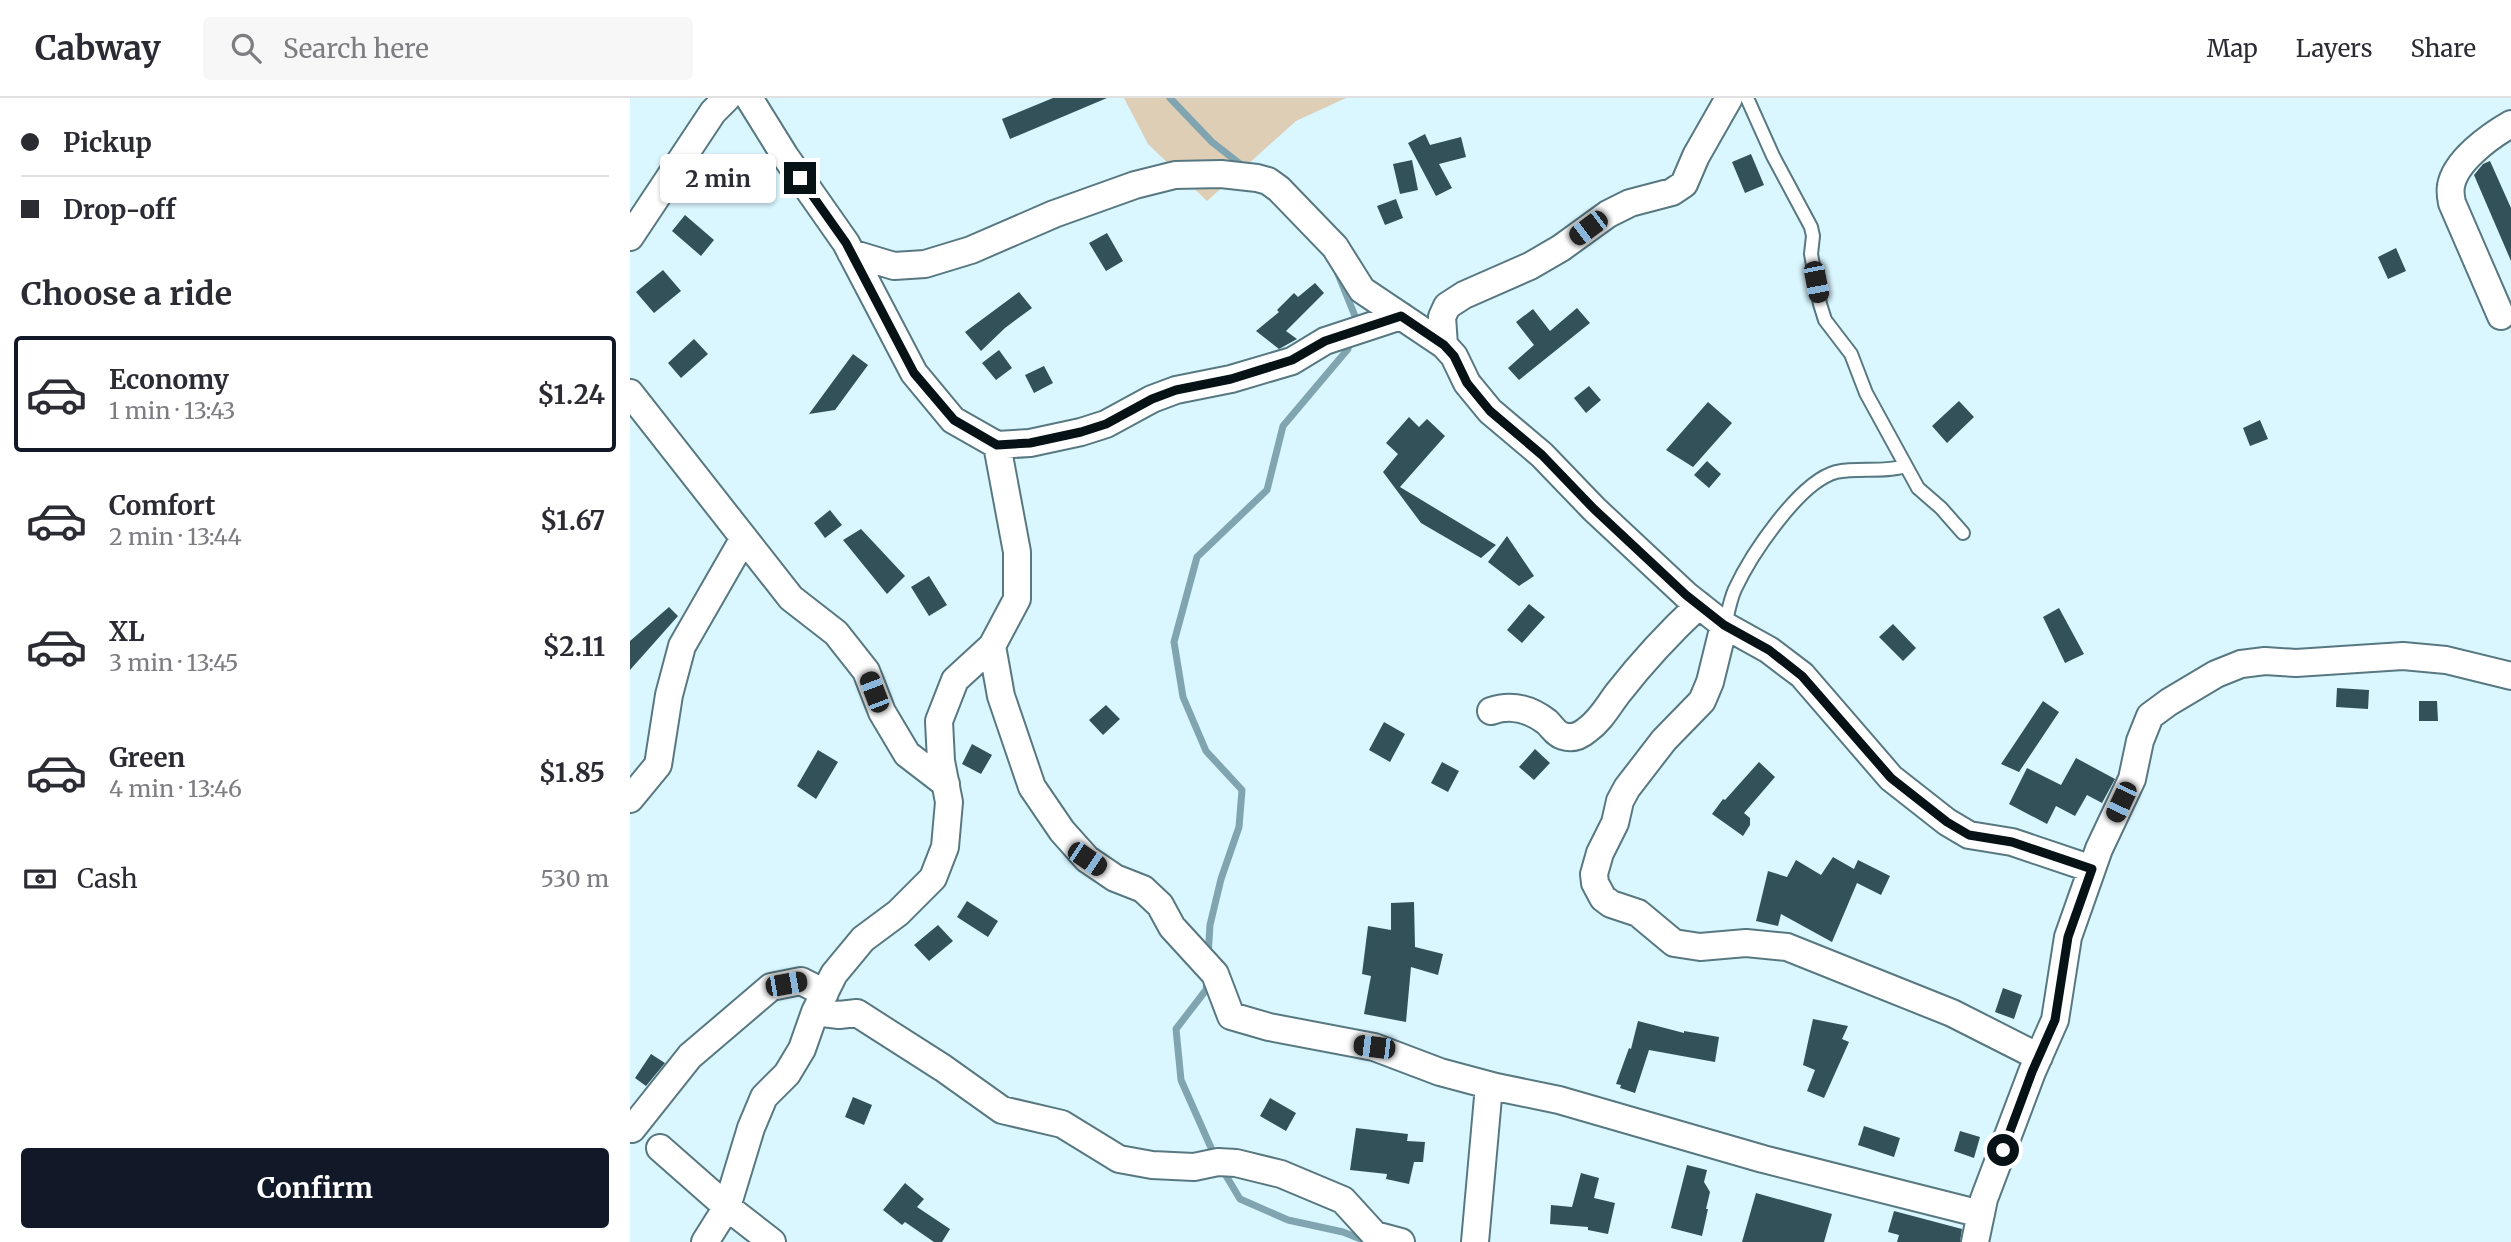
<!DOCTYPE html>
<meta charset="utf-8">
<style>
:root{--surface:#fff;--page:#f7f7f7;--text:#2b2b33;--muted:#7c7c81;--line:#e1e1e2;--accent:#111827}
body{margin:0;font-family:Merriweather,serif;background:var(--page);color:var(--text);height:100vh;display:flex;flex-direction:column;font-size:26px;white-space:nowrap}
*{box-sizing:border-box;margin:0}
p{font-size:23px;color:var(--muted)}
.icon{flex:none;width:38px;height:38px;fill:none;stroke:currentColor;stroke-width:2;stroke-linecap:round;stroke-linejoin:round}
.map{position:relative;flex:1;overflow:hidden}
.drawer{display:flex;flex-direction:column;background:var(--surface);width:630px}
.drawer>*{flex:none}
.top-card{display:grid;align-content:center;height:154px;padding:0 21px;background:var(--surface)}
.end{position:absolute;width:32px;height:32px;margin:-16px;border:9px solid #061215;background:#fff;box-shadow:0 0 0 4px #fff}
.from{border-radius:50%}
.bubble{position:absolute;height:49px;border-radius:7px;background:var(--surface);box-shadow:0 2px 5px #0004;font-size:23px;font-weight:700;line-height:49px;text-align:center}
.car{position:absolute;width:21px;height:42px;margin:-21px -10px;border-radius:9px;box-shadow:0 0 5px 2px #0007;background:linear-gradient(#222 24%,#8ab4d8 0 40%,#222 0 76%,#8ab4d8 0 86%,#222 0)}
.top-card b{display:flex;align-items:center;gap:24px;height:66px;font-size:26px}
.top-card b+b{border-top:2px solid var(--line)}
.top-card i{width:18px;height:18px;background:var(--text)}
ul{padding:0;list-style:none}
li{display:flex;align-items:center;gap:21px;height:116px;margin:0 14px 10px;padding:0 7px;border:4px solid transparent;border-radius:7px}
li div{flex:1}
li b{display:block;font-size:26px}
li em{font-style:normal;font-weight:700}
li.on{border-color:var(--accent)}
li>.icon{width:63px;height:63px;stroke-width:1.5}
h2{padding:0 21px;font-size:32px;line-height:84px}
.pay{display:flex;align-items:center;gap:18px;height:77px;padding:0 21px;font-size:26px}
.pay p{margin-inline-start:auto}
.cta{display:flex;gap:14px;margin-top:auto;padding:14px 21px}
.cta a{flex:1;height:80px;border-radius:7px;background:var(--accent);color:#fff;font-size:28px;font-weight:700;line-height:80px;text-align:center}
header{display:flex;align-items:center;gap:42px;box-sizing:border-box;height:98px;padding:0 35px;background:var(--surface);border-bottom:2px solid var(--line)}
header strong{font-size:33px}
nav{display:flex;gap:38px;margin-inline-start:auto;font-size:24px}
.search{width:490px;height:63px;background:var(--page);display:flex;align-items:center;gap:18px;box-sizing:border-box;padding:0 24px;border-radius:7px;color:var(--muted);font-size:26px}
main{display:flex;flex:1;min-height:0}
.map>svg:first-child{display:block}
.green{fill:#dfceb6}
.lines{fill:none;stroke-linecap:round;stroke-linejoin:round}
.stream{stroke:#80a5b0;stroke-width:7}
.building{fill:#325159}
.lane-casing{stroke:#587881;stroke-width:16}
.street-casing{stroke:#587881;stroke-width:30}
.lane{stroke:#fff;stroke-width:12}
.street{stroke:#fff;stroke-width:26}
.route{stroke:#061215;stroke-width:9}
</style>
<header>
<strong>Cabway</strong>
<div class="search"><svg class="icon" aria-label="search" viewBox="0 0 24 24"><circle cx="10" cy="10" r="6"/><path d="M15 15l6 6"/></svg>Search here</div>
<nav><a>Map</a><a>Layers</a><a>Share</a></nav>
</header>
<main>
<section class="drawer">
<div class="top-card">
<b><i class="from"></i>Pickup</b>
<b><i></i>Drop-off</b>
</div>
<h2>Choose a ride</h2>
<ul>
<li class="on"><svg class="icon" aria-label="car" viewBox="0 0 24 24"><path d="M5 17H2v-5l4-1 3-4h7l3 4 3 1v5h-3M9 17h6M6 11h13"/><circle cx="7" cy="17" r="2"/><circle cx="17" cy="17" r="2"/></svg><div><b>Economy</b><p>1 min · 13:43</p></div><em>$1.24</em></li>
<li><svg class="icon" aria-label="car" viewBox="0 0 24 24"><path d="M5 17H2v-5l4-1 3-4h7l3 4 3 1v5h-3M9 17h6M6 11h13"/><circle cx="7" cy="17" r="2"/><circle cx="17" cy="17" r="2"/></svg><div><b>Comfort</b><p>2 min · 13:44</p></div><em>$1.67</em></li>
<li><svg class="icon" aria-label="car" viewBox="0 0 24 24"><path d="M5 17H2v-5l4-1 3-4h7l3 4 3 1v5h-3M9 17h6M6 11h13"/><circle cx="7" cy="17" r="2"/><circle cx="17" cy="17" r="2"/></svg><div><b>XL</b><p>3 min · 13:45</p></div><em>$2.11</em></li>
<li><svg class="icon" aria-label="car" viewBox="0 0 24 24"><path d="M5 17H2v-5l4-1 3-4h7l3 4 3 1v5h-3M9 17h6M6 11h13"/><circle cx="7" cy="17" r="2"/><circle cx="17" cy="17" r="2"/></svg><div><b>Green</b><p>4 min · 13:46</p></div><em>$1.85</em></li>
</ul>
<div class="pay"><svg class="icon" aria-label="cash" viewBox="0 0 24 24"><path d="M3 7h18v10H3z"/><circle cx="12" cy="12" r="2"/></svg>Cash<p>530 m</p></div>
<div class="cta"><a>Confirm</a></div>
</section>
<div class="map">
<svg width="1881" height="1144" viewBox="0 0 1881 1144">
<rect width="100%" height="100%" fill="#daf6ff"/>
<path class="green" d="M494 0H716L666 23 577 103 518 46Z"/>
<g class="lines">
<path class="stream" d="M540 0 582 44 614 69
M708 176 725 218 723 227
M578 858 580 827 591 781 609 729 612 692 576 653 553 599 544 544 567 459 637 392 653 328 718 251 719 242
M577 881 576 892 546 931 551 982 586 1061
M592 1071 610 1101 658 1122 713 1134 738 1144"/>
</g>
<path class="building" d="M423 0H477L380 41 372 21Z
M795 36 800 47 831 39 836 59 809 66 822 90 806 98 778 45Z
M1121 56 1134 87 1115 95 1102 64Z
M782 62 788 92 770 96 763 66Z
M1860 63 1881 110V163L1844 77 1853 66Z
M766 101 773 120 755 127 747 108Z
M55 117 84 142 71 158 42 133Z
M477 135 493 163 476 173 459 145Z
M1766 150 1776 173 1758 181 1748 159Z
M33 172 51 193 24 215 6 194Z
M685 185 694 195 656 233 667 241 649 251 626 233 649 214 647 212 664 195 668 199Z
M389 194 402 210 375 230 351 253 335 234Z
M947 210 960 225 889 282 878 270 904 247 886 224 903 211 920 233Z
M64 241 78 256 51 280 38 265Z
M369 252 382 270 366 282 352 265Z
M223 256 238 267 205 312 179 316Z
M414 268 423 285 404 295 395 277Z
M959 288 971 302 956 315 944 300Z
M1329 303 1344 319 1317 345 1302 328Z
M1078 304 1102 325 1063 369 1036 352Z
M779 319 789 329 797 321 815 338 770 389 866 447 851 460 791 425 753 374 768 356 756 345Z
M1630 322 1638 341 1620 348 1613 330Z
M1077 363 1091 376 1079 390 1064 377Z
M200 412 212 427 195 440 184 425Z
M231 431 275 478 257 496 213 442Z
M877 438 904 478 889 488 858 464Z
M299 478 317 507 299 518 281 489Z
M899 506 915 519 892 545 877 532Z
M39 509 48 518 0 572V543Z
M1429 510 1454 556 1435 565 1413 519Z
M1263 526 1286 550 1273 563 1249 539Z
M1707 590 1739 592 1738 611 1706 609Z
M1413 603 1429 614 1389 674 1371 666Z
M1789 603H1807L1808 623H1789Z
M476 607 490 621 473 637 459 622Z
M754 624 775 636 760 664 739 652Z
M342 646 362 657 351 676 332 666Z
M905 651 920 665 904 682 889 669Z
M188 652 208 664 186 701 167 688Z
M1446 660 1485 681 1472 705 1457 697 1445 718 1426 708 1417 726 1379 706 1397 670 1431 687Z
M812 664 829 673 818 694 801 685Z
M1129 664 1145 679 1114 715 1120 720V727L1113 738 1082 716 1093 701 1095 702Z
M1203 759 1224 771 1228 762 1260 778 1251 797 1227 785 1202 844 1151 816 1148 828 1126 823 1138 773 1157 779 1166 762 1191 777Z
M337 803 368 823 358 839 327 819Z
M784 804 785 849 813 856 808 877 781 869 776 924 734 916 741 878 732 876 738 828 761 832V805Z
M308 827 323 843 299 863 284 847Z
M1373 890 1392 897 1384 921 1365 914Z
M1183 921 1218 928 1212 941 1219 944 1194 1000 1177 993 1185 972 1173 967Z
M1008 923 1054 935V933L1089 939 1085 964 1019 952 1005 995 990 990 991 987 986 986 999 950 1001 951Z
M21 956 35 965 16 988 5 980Z
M223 999 242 1007 234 1027 215 1019Z
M640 1000 666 1015 656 1033 630 1018Z
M1234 1028 1270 1040 1264 1059 1228 1047Z
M726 1030 778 1036 777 1043 795 1044 793 1064H784L779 1086 756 1081 757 1076 720 1072Z
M1330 1033 1350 1039 1344 1060 1324 1053Z
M1057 1067 1077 1072 1074 1084 1080 1094 1076 1111H1078L1072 1138 1041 1130Z
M951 1075 969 1080 964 1100 985 1105 978 1136 958 1132V1129L920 1126 921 1107 942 1109Z
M275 1085 294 1101 287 1109 320 1131 312 1144H304L275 1124 272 1127 253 1112Z
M1126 1095 1202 1116 1194 1144H1112Z
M1264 1113 1332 1131 1330 1144H1267L1269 1137 1258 1134Z"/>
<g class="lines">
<g class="lane-casing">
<path id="lane" d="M1117 0 1143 58 1181 129 1183 138 1181 156 1190 206 1195 222 1221 256 1236 295 1288 390 1311 410 1333 435
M1095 527C1098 515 1100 502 1105 491 1121 457 1169 384 1206 374 1229 369 1254 375 1276 368"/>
</g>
<g class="street-casing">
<path id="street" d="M119 0 155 58 216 145 284 275 323 322 367 347 400 345 451 334 476 326 522 301 546 292 601 281 662 263 695 243 771 218
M0 139 83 14 97 0
M221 155 264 168 295 166 341 152 424 116 505 87 545 77 591 76 627 80 638 83 649 91 705 149 732 192 814 247 824 258 837 285 860 313 912 357 964 411 1056 497 1094 527 1139 552 1172 577 1261 680 1317 724 1339 737 1382 744 1462 771
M1871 218 1822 105C1821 100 1820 93 1821 88 1825 63 1860 38 1881 26
M814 247 812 219 817 208 834 197 900 168 931 150 978 116 1000 105 1042 94 1054 86 1066 58 1099 0
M0 295 161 500 206 535 236 573 252 614 277 656 316 686
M1094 527 1080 584 1072 603 1034 642 997 690 990 703 985 725 970 755 964 776 965 785 973 800 981 806 1008 815 1044 845 1070 849 1116 845 1157 849 1322 915 1409 959
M362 548 371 598 402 689 432 733 457 761 485 780 513 791 530 807 542 829 585 876 601 918 639 929 744 949 810 974 866 989 929 1002 1133 1061 1351 1116
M861 613C881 606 900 611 917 624 922 629 926 636 933 638 942 641 950 638 957 632 971 622 978 608 988 595 1013 563 1040 534 1069 507
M0 701 28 667 39 597 52 548 114 440
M185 914 209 917 227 915 313 970 372 1012 432 1026 489 1061 522 1067 564 1069 588 1064 606 1065 651 1076 713 1102 745 1137 771 1144
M2 1031 60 958 141 889 171 883 195 895
M30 1050 97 1109 142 1144
M75 1144 97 1109 121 1030 134 999 157 976 172 951 185 914 204 876 233 841 268 815 303 780 315 749 319 704 311 663 309 623 325 582 362 548 387 501V454L367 347
M845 1144 859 988
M1345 1144 1354 1101 1402 974 1425 922 1438 839 1469 751 1502 681 1510 643 1520 618 1539 604 1586 576 1611 566 1635 563 1666 565 1773 558 1816 562 1881 578"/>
</g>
<use href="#lane" class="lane"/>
<use href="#street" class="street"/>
</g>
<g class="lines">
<path class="route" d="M170 80 216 145 284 275 324 322 367 347 400 345 451 334 476 326 522 301 546 292 601 281 662 262 695 243 771 218 814 247 824 258 837 285 860 313 912 357 964 411 1056 497 1094 527 1139 552 1172 578 1261 680 1317 724 1339 737 1382 744 1462 771 1438 839 1425 922 1402 974 1373 1052"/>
</g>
</svg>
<i class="end from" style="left:1373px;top:1052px"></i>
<i class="end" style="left:170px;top:80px"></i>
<div class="bubble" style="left:30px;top:56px;width:116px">2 min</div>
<i class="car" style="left:958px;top:130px;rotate:233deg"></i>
<i class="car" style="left:1186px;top:184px;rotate:169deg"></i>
<i class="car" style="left:244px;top:594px;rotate:339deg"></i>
<i class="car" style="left:1491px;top:704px;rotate:205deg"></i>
<i class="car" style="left:457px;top:761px;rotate:124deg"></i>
<i class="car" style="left:156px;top:886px;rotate:80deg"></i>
<i class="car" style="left:744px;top:949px;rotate:277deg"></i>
</div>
</main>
